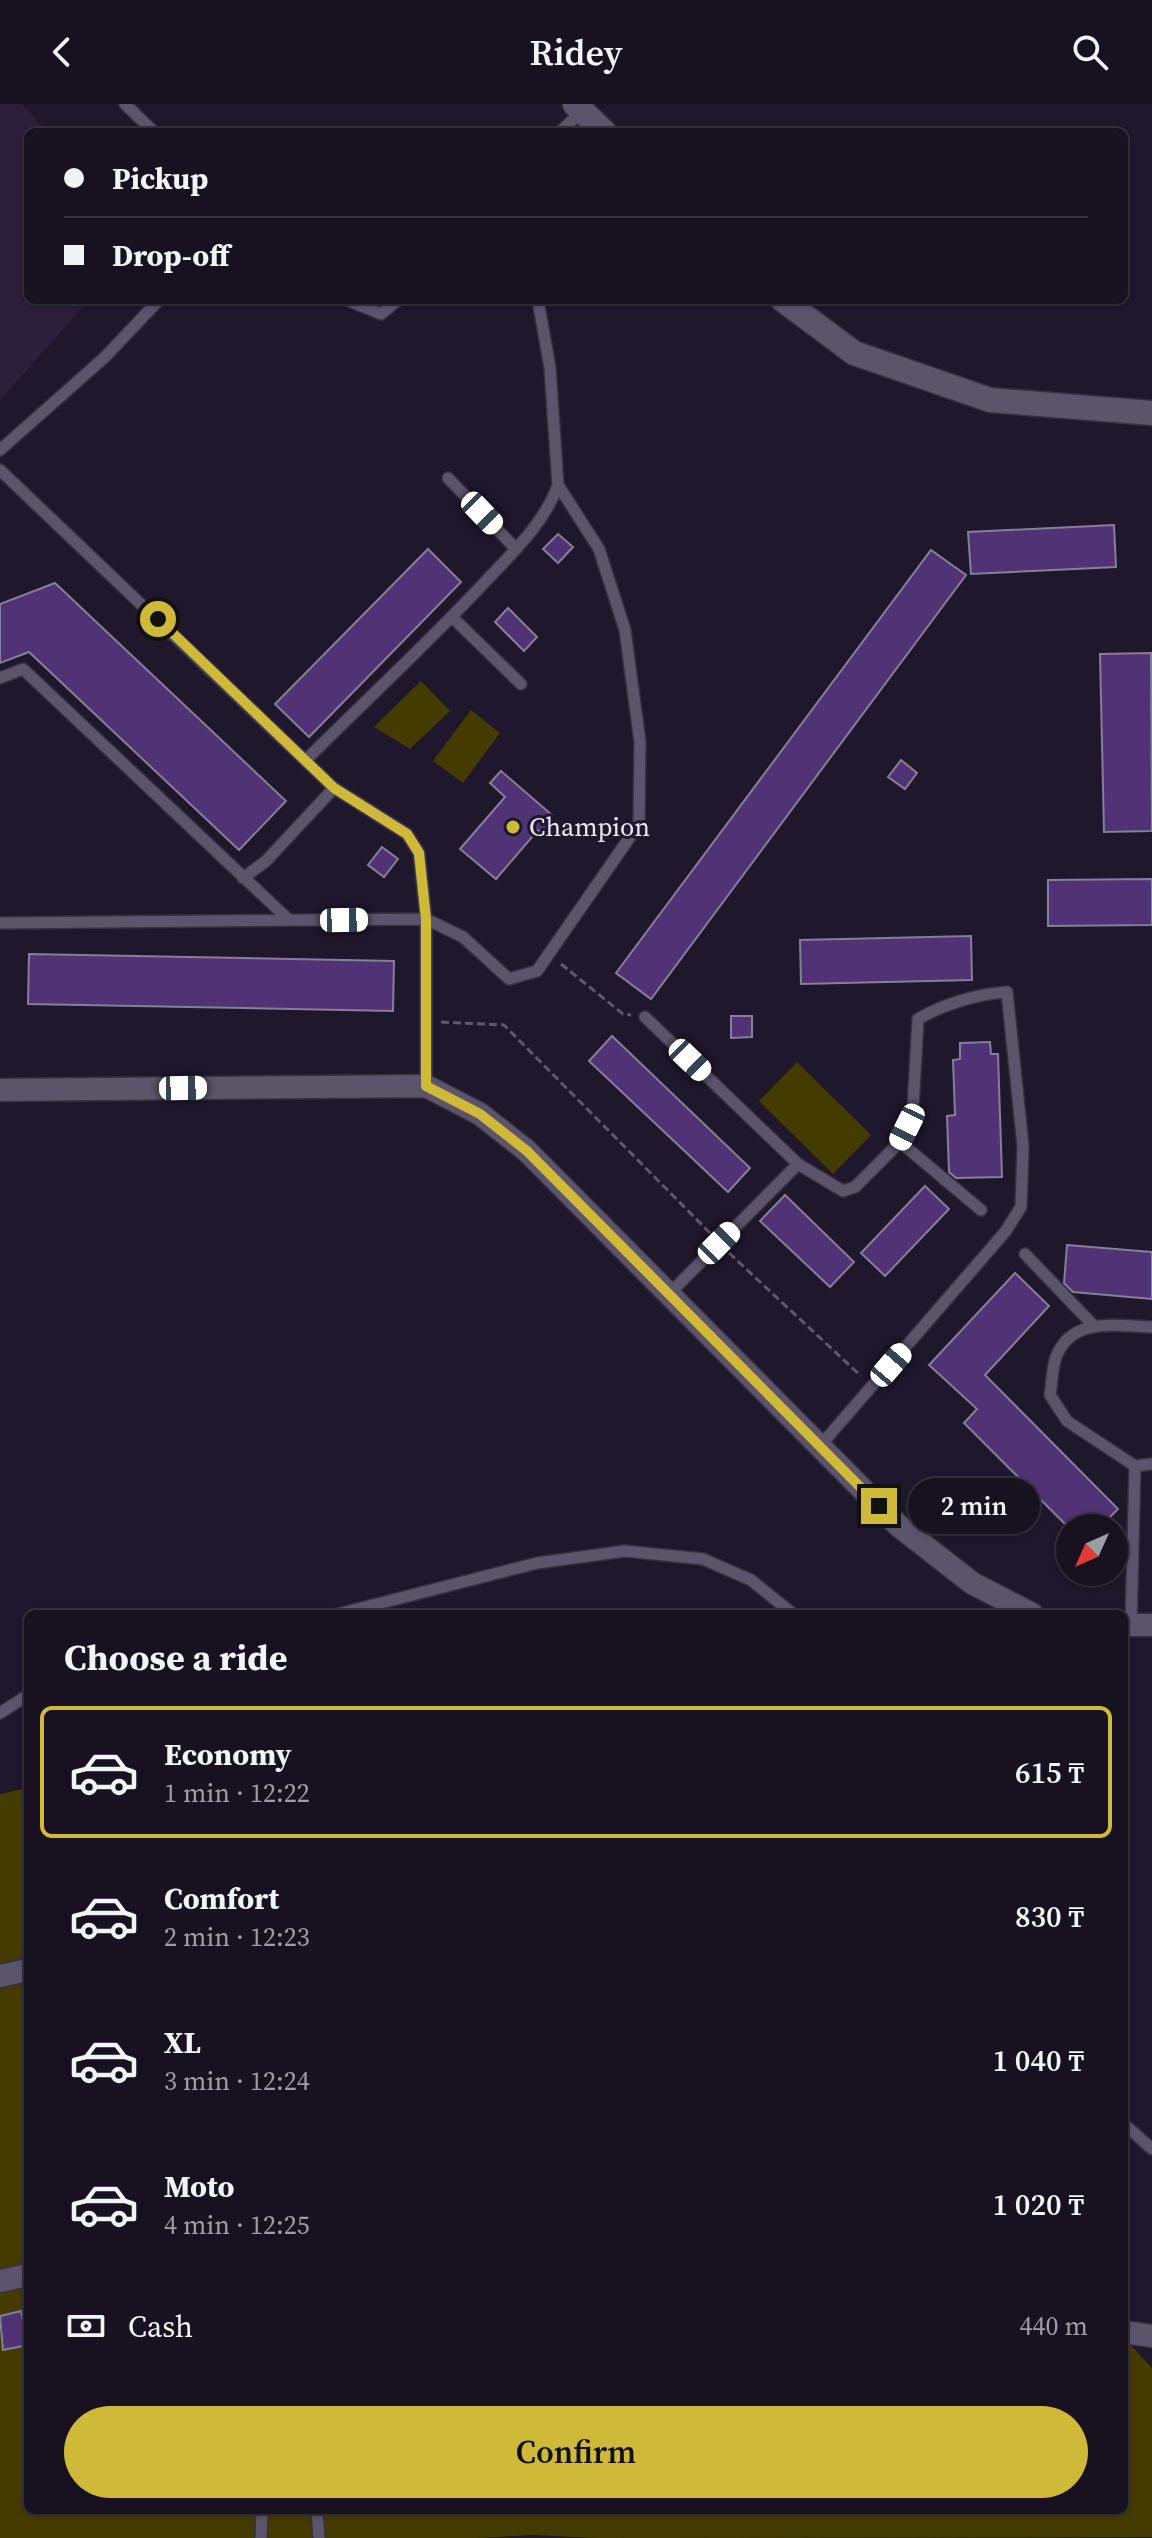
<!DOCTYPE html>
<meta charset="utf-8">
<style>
:root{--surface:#171120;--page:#241f2d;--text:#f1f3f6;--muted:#9e9da5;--line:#36313e;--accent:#ceb938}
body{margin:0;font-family:"Source Serif 4",serif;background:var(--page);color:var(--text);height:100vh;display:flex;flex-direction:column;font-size:30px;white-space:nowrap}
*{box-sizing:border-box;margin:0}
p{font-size:26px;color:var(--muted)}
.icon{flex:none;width:44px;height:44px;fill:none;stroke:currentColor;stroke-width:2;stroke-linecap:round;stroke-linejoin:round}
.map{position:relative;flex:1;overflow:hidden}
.details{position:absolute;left:24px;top:1506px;width:1104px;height:904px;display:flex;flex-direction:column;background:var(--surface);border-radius:12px;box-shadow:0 2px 6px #0004,0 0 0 2px var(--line)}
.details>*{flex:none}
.top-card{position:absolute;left:24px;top:24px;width:1104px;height:176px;border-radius:12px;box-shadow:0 2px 6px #0004,0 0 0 2px var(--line);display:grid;align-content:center;height:176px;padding:0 40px;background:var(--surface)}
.needle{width:52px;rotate:225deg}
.buttons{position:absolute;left:1056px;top:1410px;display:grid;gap:16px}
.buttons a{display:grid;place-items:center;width:72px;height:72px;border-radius:50%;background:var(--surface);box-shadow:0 2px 6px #0004,0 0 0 2px var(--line);font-size:40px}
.end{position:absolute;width:36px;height:36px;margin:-18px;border:10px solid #ceb938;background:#111;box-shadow:0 0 0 4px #111}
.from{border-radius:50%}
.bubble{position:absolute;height:56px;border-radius:28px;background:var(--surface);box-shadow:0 2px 6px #0004,0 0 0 2px var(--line);font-size:26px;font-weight:600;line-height:56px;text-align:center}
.car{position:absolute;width:24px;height:48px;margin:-24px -12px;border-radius:10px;box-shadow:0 0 6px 2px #0007;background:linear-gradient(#fff 24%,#345 0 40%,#fff 0 76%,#345 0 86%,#fff 0)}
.top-card b{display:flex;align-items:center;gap:28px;height:76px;font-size:30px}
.top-card b+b{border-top:2px solid var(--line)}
.top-card i{width:20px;height:20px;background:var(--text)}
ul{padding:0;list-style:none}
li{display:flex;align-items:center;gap:24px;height:132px;margin:0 16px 12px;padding:0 24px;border:4px solid transparent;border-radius:12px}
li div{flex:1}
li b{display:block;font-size:30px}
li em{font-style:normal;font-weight:600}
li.active{border-color:var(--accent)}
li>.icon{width:72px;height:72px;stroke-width:1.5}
h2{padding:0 40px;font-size:36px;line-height:96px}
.pay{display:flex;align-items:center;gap:20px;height:88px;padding:0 40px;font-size:30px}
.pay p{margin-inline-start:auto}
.action{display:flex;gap:16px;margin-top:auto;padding:16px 40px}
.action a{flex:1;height:92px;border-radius:48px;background:var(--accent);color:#111;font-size:32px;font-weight:600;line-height:92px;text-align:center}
header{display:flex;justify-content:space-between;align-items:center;height:104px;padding:0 40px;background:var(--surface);font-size:36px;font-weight:600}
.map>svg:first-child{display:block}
.built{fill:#2a203a}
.green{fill:#443b00}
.building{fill:#4f3375;stroke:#877e97;stroke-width:2}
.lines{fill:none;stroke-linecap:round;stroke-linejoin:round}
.service-casing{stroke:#363040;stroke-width:14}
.minor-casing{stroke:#363040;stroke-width:25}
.tertiary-casing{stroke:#363040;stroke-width:27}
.path{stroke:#5f586a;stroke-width:3;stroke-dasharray:8 4;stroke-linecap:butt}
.service{stroke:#5c546b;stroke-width:11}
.minor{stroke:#5c546b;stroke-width:22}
.tertiary{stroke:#5c546b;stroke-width:24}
.route{stroke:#ceb938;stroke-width:10}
.poi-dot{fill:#ceb938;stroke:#1f172b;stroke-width:3}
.labels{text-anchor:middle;stroke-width:6;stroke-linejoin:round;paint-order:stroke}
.poi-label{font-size:26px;fill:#eae5f3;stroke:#1f172b;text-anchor:start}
</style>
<header><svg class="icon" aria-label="back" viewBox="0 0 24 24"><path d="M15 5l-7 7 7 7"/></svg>Ridey<svg class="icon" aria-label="search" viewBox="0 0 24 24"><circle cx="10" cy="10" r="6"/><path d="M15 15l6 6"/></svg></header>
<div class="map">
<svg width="1152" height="2434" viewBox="0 0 1152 2434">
<rect width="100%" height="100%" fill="#1f172b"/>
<path class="built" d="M0 0H22L47 28H28V196H89L0 296Z"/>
<path class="green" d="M421 577 450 607 410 645 374 623Z
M471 606 500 629 463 679 433 657Z
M797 958 871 1031 833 1070 759 997Z
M28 1684V2406H1124V2234L1152 2264V2433L599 2434 531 2431 479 2434H0V1690Z"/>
<path class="building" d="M1114 421 1116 463 971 470 968 428Z
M558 430 573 443 558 459 543 445Z
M428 445 461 478 309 633 275 600Z
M931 446 966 471 651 895 616 869Z
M55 479 286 697 239 746 29 548 0 559V500Z
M508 504 537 533 524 547 495 518Z
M1151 549 1152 727 1104 728 1100 550Z
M901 656 917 669 905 685 888 673Z
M501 667 552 711 547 716 551 719 542 729 538 726 496 775 460 745 505 693 490 679Z
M382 743 398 755 384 773 368 761Z
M1152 775V821L1048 822V776Z
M971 832 972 876 801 880 800 836Z
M29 850 394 857 393 907 28 900Z
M731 912H752V933L731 934Z
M612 932 750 1064 728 1088 589 957Z
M990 938 991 950H998L1002 1073 956 1074 949 1068 947 1012 955 1011 953 956 960 955V939Z
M925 1082 949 1105 885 1172 861 1149Z
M785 1091 854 1158 830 1183 760 1117Z
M1067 1141 1152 1148V1195L1073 1188 1064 1179Z
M1015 1169 1049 1202 985 1271 1118 1405 1099 1424H1069L964 1319 977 1305 929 1261Z
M21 2207 28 2241 3 2246 0 2212Z"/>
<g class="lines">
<g class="service-casing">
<path id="service" d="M125 0 154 28
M560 28 582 7
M347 196 381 210 398 196
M0 346 105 253 159 196
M0 366 334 684 407 730 419 749 426 815 463 833 509 875 537 867 639 720 640 638 625 526 599 445 558 381 550 264 538 196
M448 374 516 445
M452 513 521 580
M0 574 23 565 289 816
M306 656C365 597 427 540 485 478 512 449 544 420 558 381
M243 774 266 757 334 684
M0 819 426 815V982
M645 913 798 1060
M900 1038 981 1106
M1025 1150 1093 1221
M669 1190 798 1060 843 1087 855 1083 900 1038 907 1023 913 1003 918 915C944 900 977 890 1007 888L1023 1042 1021 1103 1005 1128 820 1342
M1135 1362 1067 1317 1050 1291C1052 1280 1052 1264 1056 1253 1072 1212 1117 1222 1152 1223
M338 1510 537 1459 625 1447 703 1455 751 1476 793 1510
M1131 1521 1135 1362 1152 1360
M0 1609 28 1591
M1124 2020 1152 2045
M317 2406 319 2434
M261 2434 262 2406"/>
</g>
<g class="minor-casing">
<path id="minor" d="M0 986 426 982 480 1010 527 1047 899 1422 972 1479 1032 1510
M1124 1521H1152
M0 1872 28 1866
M0 2177 28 2171
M1124 2228 1152 2232"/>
</g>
<g class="tertiary-casing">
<path id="tertiary" d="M575 0 604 28
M783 196 854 249 990 296 1152 309"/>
</g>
<path class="path" d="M561 860 623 910 631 911
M441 918 504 921 710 1129
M729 1149 861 1272"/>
<use href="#service" class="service"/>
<use href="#minor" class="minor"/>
<use href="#tertiary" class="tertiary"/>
</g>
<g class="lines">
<path class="route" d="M158 515 334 684 407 730 419 749 426 815V982L480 1010 527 1047 879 1402"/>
</g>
<circle class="poi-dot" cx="513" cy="723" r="8"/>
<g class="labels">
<g class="poi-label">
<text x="529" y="732">Champion</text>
</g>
</g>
</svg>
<div class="buttons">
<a><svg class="needle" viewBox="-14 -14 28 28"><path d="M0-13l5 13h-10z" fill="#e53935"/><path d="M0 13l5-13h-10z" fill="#9e9da5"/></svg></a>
</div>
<i class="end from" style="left:158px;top:515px"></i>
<i class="end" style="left:879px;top:1402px"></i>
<div class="bubble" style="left:908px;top:1374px;width:132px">2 min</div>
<i class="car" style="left:482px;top:409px;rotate:136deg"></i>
<i class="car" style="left:344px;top:816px;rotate:89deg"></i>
<i class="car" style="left:690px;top:956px;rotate:134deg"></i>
<i class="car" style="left:183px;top:984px;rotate:89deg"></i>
<i class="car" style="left:907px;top:1023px;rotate:206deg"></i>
<i class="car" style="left:719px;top:1139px;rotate:45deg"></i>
<i class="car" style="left:891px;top:1261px;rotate:41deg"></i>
<div class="top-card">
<b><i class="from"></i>Pickup</b>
<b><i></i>Drop-off</b>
</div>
<section class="details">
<h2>Choose a ride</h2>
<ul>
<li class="active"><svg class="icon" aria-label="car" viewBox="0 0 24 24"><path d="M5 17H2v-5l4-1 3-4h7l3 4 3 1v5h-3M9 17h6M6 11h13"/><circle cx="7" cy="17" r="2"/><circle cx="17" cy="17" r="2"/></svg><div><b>Economy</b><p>1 min · 12:22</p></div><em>615 ₸</em></li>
<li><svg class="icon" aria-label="car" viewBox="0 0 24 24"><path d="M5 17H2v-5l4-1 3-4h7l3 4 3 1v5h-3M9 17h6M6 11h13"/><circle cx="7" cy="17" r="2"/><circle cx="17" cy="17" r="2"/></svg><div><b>Comfort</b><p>2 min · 12:23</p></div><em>830 ₸</em></li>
<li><svg class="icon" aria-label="car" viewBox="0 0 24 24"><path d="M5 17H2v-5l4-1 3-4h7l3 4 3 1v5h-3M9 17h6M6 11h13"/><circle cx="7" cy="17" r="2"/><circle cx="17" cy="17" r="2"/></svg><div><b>XL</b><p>3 min · 12:24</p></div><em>1 040 ₸</em></li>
<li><svg class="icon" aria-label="car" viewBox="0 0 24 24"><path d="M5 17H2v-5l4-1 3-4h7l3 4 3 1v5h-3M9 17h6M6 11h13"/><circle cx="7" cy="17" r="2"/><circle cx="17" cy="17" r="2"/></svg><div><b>Moto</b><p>4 min · 12:25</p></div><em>1 020 ₸</em></li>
</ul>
<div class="pay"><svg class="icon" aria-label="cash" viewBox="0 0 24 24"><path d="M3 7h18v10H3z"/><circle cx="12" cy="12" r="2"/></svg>Cash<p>440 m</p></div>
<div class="action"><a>Confirm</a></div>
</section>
</div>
